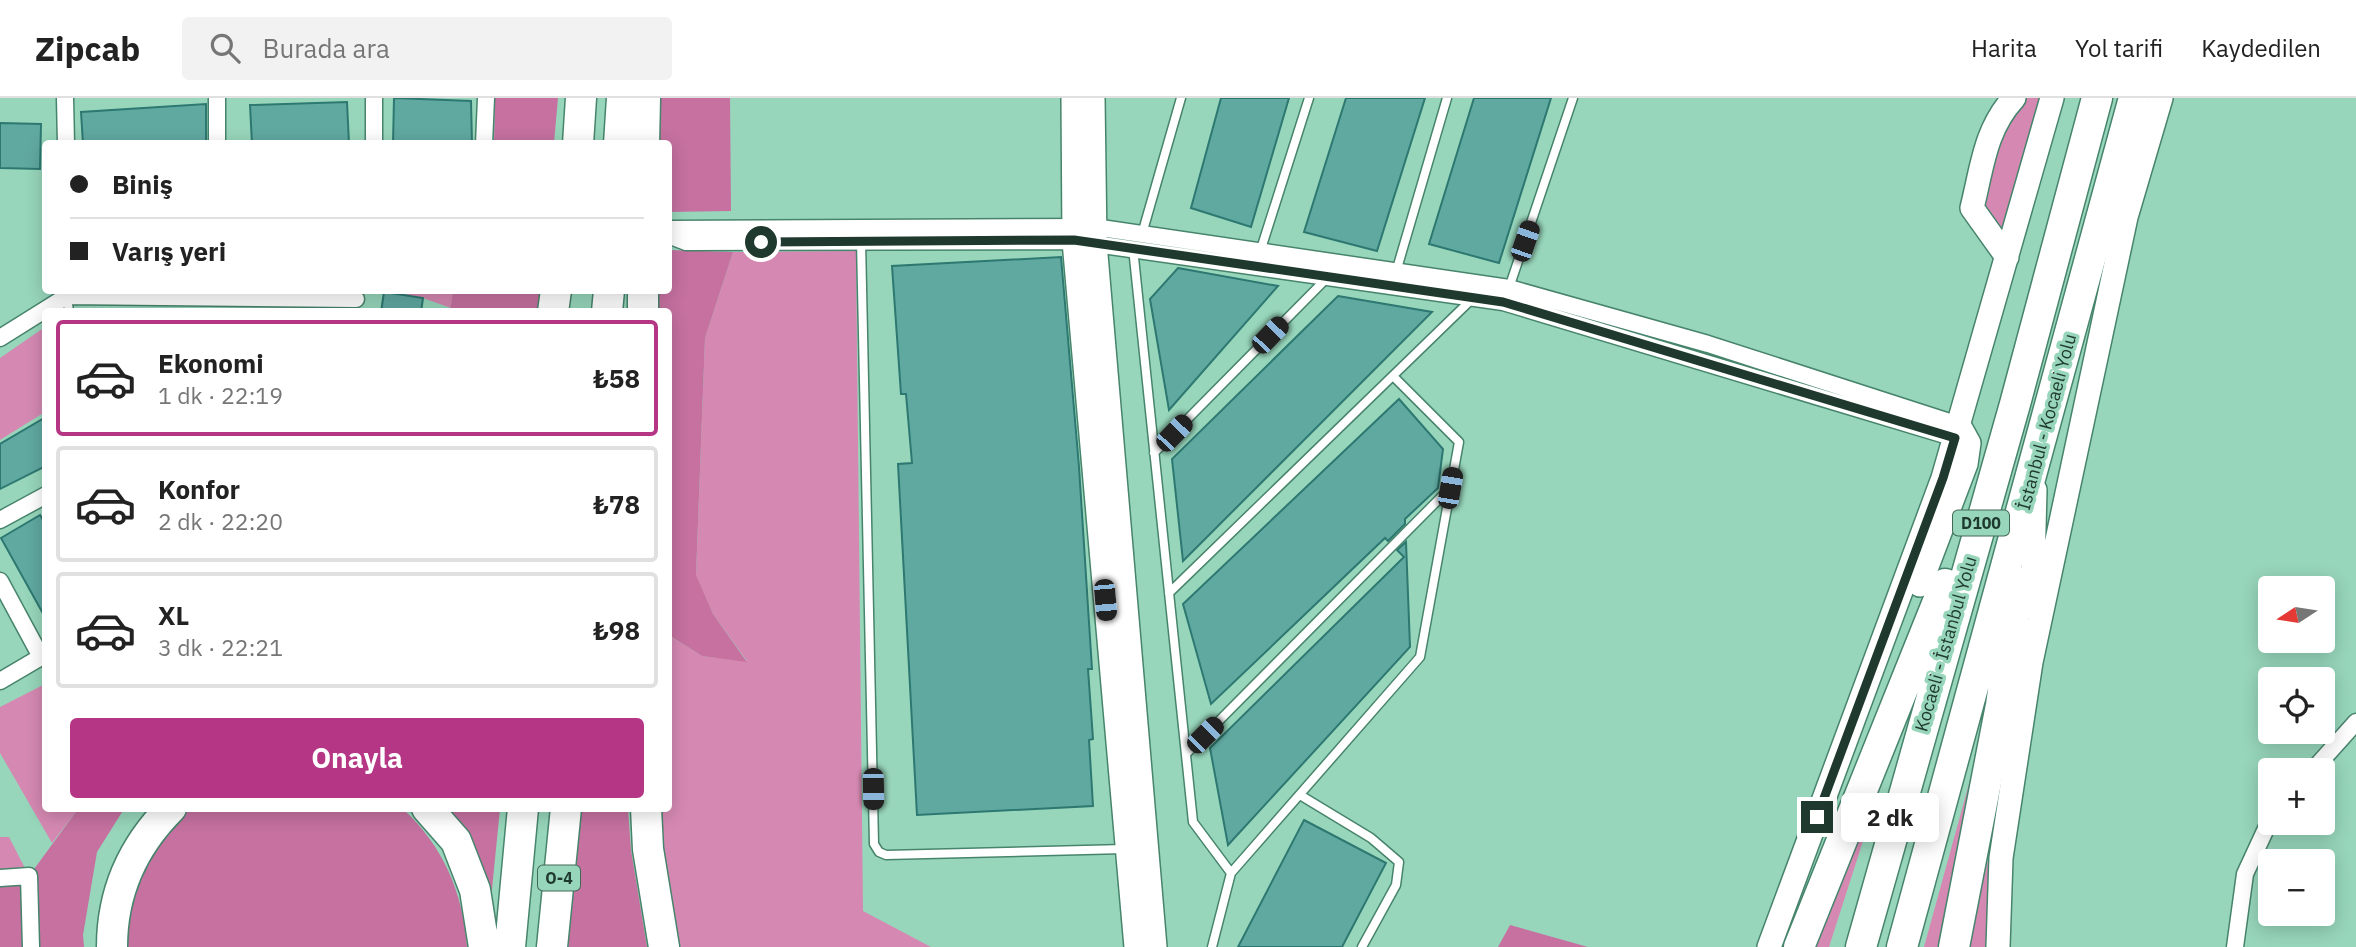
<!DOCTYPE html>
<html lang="tr">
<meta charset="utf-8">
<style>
:root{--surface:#fff;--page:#f2f2f2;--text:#222;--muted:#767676;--line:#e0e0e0;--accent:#b43684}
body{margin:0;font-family:"IBM Plex Sans",sans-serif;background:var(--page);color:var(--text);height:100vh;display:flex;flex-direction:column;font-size:26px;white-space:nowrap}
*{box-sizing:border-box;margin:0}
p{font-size:23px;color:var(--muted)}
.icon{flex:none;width:38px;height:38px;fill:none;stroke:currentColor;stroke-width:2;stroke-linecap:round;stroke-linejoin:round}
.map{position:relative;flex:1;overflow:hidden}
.sheet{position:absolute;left:42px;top:210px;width:630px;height:504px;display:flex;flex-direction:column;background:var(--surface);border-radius:7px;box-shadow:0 4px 18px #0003}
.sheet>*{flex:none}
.guide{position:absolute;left:42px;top:42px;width:630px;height:154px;border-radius:7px;box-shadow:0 4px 18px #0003;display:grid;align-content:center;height:154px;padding:0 28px;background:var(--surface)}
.needle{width:46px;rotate:258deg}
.fabs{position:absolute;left:2258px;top:478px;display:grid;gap:14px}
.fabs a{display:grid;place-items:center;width:77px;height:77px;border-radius:7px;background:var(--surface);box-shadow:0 4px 18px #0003;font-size:35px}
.end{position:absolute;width:32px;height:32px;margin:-16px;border:9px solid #1f392e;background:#fff;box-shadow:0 0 0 4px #fff}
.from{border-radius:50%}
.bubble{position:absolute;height:49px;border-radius:7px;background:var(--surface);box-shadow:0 4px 18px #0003;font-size:23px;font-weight:700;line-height:49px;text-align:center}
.car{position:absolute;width:21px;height:42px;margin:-21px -10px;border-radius:9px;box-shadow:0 0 5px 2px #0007;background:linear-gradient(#222 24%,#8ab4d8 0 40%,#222 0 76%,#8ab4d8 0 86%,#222 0)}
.guide b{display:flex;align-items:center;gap:24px;height:66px;font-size:26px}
.guide b+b{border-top:2px solid var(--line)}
.guide i{width:18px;height:18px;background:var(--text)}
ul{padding:12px 0 0;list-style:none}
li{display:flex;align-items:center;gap:21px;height:116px;margin:0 14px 10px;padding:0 14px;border:4px solid var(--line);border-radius:7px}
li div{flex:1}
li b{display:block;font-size:26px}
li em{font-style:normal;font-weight:700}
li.selected{border-color:var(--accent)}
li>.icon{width:63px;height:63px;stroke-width:1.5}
.action{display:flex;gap:14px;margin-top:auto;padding:14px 28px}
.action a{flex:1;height:80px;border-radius:7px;background:var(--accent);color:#fff;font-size:28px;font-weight:700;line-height:80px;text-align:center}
header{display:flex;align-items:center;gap:42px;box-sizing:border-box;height:98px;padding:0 35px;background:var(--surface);border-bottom:2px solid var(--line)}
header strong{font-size:33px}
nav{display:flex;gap:38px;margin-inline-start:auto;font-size:24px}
.search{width:490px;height:63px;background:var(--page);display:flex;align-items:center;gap:18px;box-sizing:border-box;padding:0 24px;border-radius:7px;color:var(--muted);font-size:26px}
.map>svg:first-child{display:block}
.green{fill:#d589b2}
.forest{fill:#c671a0}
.building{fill:#60a9a1;stroke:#2d7871;stroke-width:2}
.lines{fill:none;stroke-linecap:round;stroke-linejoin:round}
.lane-casing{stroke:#47846c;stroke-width:11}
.street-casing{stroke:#47846c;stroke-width:19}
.secondary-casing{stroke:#47846c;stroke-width:26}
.highway-casing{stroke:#47846c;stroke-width:33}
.lane{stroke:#fff;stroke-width:8}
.street{stroke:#fff;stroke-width:16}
.secondary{stroke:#fff;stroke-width:23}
.highway{stroke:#fff;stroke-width:30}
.route{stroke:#1f392e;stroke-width:9}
.labels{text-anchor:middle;stroke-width:7;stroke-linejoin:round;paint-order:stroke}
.shield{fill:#97d6bb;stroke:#436858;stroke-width:2}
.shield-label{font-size:16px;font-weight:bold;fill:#1f392e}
.street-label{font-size:18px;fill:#1f392e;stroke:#97d6bb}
</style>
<header>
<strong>Zipcab</strong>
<div class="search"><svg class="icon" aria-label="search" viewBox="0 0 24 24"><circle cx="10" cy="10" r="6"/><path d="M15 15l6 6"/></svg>Burada ara</div>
<nav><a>Harita</a><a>Yol tarifi</a><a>Kaydedilen</a></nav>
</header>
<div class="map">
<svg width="2356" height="849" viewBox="0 0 2356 849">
<rect width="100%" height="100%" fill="#97d6bb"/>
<path class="green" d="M2014 0H2052L2007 159 1972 110Z
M856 153 863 813 931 849H678L664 777 662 711 668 710 669 537 702 558 747 563 713 516 696 478 705 240 733 154Z
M385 192 453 193 451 210 423 200Z
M45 229V314L0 342V260Z
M2031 564 1992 849H1969Z
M45 586 46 710 78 711 52 745 0 655V609Z
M1986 624 1941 849H1924Z
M1898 634 1829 849H1810Z
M0 739H9L29 778 0 780Z"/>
<path class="forest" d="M495 0H558L554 45H494Z
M655 0H730L731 113 669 114 668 46H654Z
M669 152 733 154 705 240 696 477 713 516 747 564 702 558 669 537 668 214 657 213V193L668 192Z
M453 193H541L540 213 450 214Z
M188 710 403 711C443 748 463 794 467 849H127L133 789 165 735Z
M78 711H124L97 754 83 837 84 849H0V780L29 778Z
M441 711H500L490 811Z
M581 711H628L631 752 647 849H568Z
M1510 827 1588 849H1498Z"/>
<path class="building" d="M394 0 471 3 472 46H393Z
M1221 0H1289L1251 129 1191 110Z
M1346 0H1425L1377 153 1304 134Z
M1474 0H1551L1499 165 1429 146Z
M347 4 349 46H252L250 7Z
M206 6V46H83L81 14Z
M0 25 41 26 40 71 0 70Z
M1061 159 1079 369 1092 571H1088L1093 641 1089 642 1093 708 917 717 898 366 912 365 906 296H901L892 168Z
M1178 170 1278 188 1169 312 1150 201Z
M384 194 423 200 421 214H381Z
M1338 198 1432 214 1183 463 1172 361Z
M1399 301 1443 351 1438 390 1405 421V426L1388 443 1385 440 1211 606 1183 506Z
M46 319V368L0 391V346Z
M40 417 46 427V521L1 440Z
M1406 444 1410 549 1228 747 1210 650 1404 459 1397 452Z
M1304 722 1386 765 1342 849H1238Z"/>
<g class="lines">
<g class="lane-casing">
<path id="lane" d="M1142 136 1181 0
M861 143 874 746 879 754 886 757 1124 751
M1133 150 1193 724 1231 775
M1260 154 1309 0
M1396 174 1447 0
M1509 190 1573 0
M67 198 69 214
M1154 355 1327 180
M1169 495 1473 200
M1186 656 1450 390
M1300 697 1371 740 1399 764 1396 787 1362 849
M1212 849 1231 775 1420 559 1459 344 1393 278"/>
</g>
<g class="street-casing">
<path id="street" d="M65 0 66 46
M217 0V46
M374 46V0
M484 46 486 0
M668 131 1094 129 1509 190 1708 246 1959 327
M668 137 686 144 1074 143 1503 204 1955 340
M0 240 67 198 356 201
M0 422 46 397
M0 483 41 559
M0 583 46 556
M2313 672 2356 624
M0 780 29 778 31 849
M2235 849 2245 776 2270 722"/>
</g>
<g class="secondary-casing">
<path id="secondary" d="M1073 0 1074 143 1136 849
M1093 0 1095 145 1155 849
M2007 159 1972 110C1982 70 1985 31 2014 0
M1920 487 1966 366 1969 345 1959 327
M2032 508 2035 392
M1769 849 1943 380 2052 0
M1998 849 2001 760 2031 564 2126 119 2161 0"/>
</g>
<g class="highway-casing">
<path id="highway" d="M578 46 581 0
M619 46 622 0
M644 46 645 0
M643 192V214
M553 214 556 192
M607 214 609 192
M427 710 456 743 475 792 484 849
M646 710 648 751 664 849
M112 849C112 794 132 749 171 710
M510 849 523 710
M552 849 566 710
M1799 849 1945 486
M1861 849 2015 306 2097 0
M1902 849 2134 0
M1954 849 2001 607 2019 484"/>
</g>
<use href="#lane" class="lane"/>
<use href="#street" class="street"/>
<use href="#secondary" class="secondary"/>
<use href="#highway" class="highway"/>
</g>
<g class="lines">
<path class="route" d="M761 144 1074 142 1503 204 1955 340 1943 380 1817 719"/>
</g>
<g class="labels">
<g class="shield">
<rect x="1953" y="412.5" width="56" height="25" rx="5"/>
<rect x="538" y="767.5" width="42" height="25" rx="5"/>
</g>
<g class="shield-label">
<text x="1981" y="431">D100</text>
<text x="559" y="786">O-4</text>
</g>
<g class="street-label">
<text transform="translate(2047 324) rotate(-75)" y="6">İstanbul - Kocaeli Yolu</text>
<text transform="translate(1946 546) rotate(-74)" y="6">Kocaeli - İstanbul Yolu</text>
</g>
</g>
</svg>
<div class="fabs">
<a><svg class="needle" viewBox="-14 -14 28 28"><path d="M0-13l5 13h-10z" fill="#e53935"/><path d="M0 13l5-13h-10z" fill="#767676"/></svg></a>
<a><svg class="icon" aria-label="locate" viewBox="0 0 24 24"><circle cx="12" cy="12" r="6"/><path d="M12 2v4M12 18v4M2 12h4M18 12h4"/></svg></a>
<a>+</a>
<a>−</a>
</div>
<i class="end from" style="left:761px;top:144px"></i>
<i class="end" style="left:1817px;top:719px"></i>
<div class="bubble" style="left:1841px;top:695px;width:98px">2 dk</div>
<i class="car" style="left:1525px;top:143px;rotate:19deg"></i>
<i class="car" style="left:1270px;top:237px;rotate:44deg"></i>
<i class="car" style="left:1174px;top:335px;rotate:44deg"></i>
<i class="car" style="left:1450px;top:390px;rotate:10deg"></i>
<i class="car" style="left:1105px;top:502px;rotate:175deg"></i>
<i class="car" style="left:1205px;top:637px;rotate:45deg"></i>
<i class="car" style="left:873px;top:691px;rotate:179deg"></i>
<div class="guide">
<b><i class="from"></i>Biniş</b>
<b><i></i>Varış yeri</b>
</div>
<section class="sheet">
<ul>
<li class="selected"><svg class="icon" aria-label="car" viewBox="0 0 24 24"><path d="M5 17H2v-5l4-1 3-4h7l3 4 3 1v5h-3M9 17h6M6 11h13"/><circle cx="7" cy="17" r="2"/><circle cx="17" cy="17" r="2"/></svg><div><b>Ekonomi</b><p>1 dk · 22:19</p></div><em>₺58</em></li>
<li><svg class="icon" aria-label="car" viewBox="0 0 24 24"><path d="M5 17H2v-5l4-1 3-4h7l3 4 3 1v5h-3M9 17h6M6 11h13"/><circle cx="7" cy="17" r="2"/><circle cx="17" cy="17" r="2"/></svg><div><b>Konfor</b><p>2 dk · 22:20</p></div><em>₺78</em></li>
<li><svg class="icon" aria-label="car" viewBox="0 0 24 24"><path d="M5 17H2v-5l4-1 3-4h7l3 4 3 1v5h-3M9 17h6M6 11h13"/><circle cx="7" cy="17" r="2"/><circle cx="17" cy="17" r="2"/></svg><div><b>XL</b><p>3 dk · 22:21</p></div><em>₺98</em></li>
</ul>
<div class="action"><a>Onayla</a></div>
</section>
</div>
